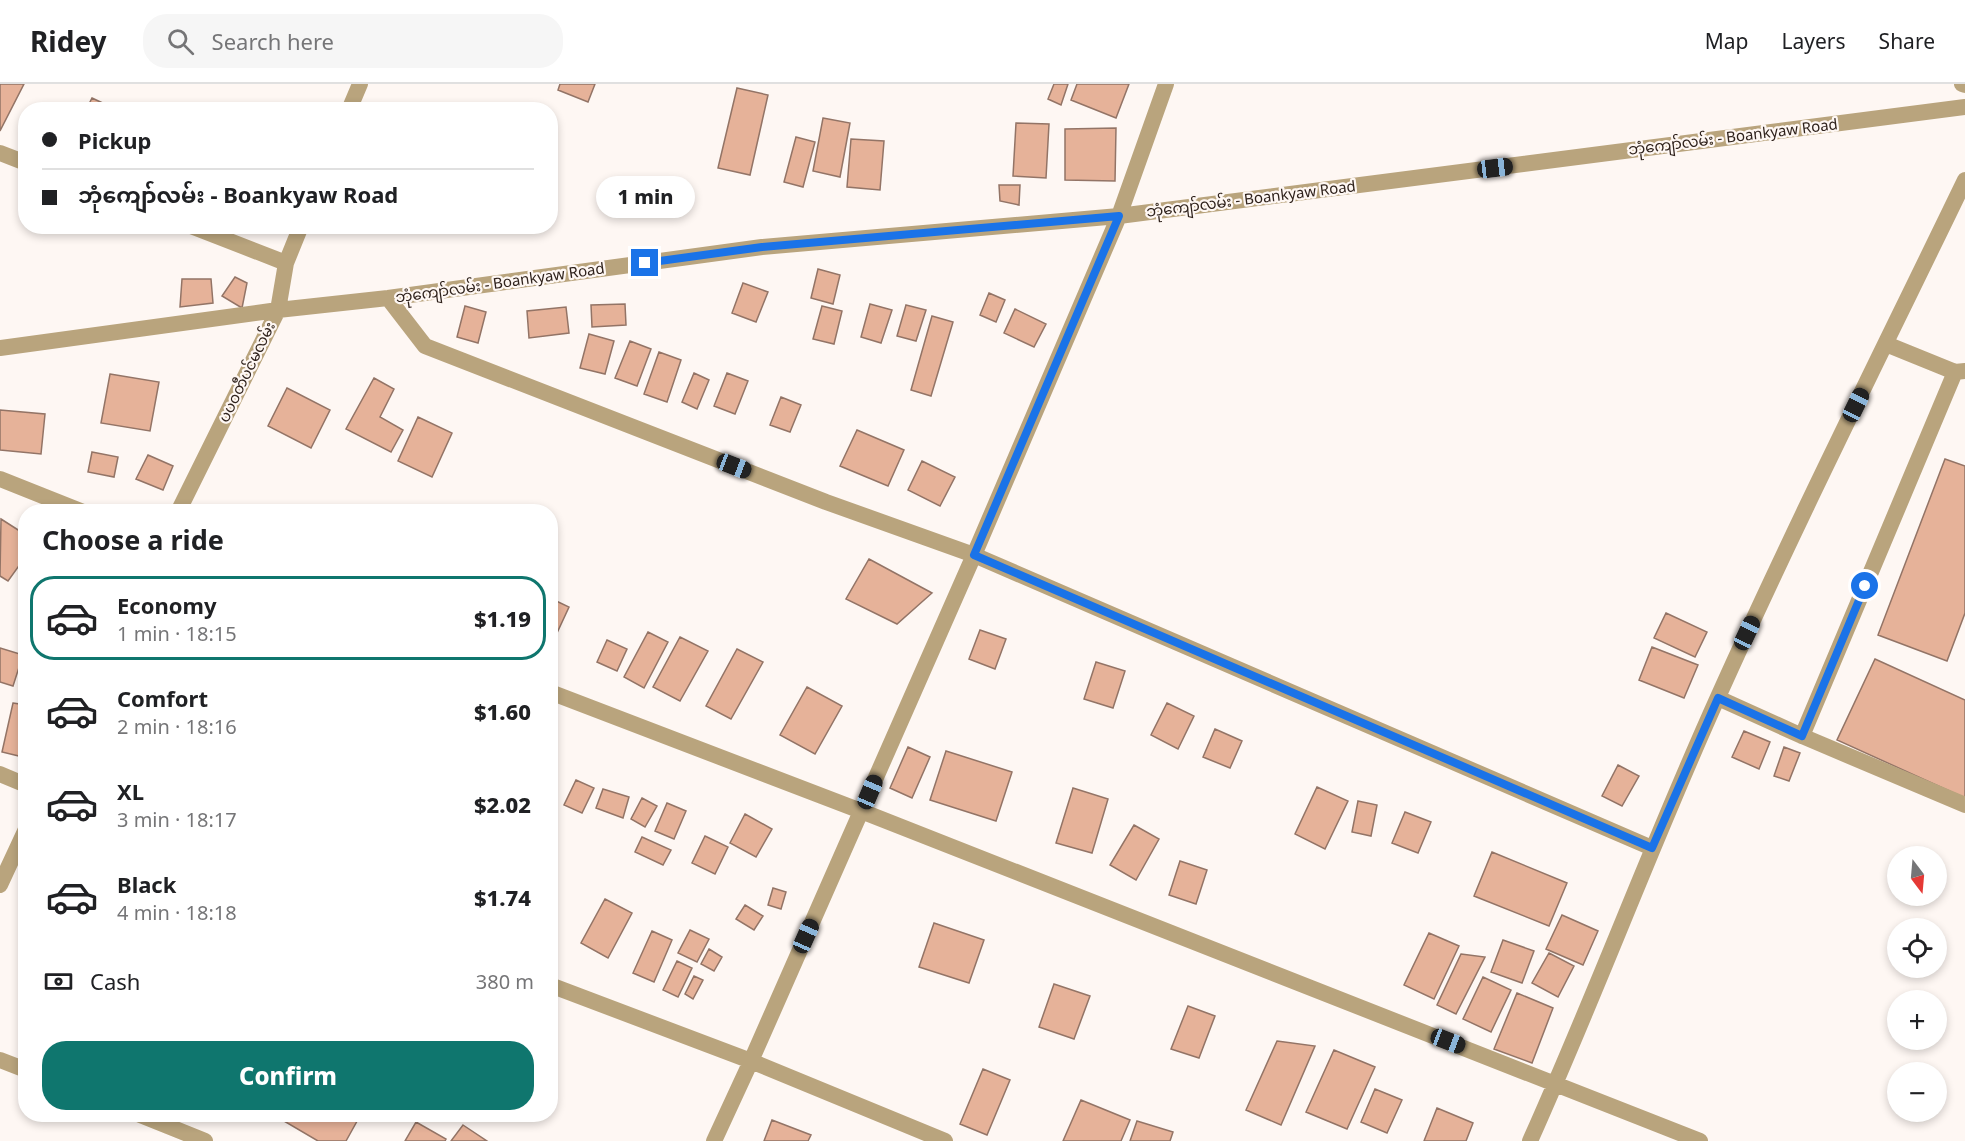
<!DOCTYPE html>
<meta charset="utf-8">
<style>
:root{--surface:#fff;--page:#f6f6f6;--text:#202124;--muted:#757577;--line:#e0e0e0;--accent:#0f766e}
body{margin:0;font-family:"Noto Sans","Noto Sans Myanmar",sans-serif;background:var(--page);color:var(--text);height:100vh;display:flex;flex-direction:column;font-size:22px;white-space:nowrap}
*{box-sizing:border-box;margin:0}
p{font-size:20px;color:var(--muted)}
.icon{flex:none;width:33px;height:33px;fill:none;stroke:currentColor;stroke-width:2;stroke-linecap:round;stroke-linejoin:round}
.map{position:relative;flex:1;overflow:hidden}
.side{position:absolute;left:18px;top:420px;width:540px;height:618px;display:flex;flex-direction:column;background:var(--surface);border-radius:24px;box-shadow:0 3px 9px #0003}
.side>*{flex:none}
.hud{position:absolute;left:18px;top:18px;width:540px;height:132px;border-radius:24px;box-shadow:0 3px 9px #0003;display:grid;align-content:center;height:132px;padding:0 24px;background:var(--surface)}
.needle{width:39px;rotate:164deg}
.buttons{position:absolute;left:1887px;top:762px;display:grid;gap:12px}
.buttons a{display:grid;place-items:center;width:60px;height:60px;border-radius:50%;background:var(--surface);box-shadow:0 3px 9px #0003;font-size:30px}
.end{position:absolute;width:27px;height:27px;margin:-14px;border:8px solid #1a73e8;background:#fff;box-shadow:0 0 0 3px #fff}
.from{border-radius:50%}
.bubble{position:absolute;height:42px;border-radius:21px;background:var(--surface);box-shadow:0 3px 9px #0003;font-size:20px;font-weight:800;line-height:42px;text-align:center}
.car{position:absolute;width:18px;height:36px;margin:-18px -9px;border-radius:8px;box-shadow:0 0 4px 2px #0007;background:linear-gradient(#222 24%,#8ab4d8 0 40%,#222 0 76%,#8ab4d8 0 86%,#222 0)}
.hud b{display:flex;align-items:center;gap:21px;height:57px;font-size:22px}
.hud b+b{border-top:2px solid var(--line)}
.hud i{width:15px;height:15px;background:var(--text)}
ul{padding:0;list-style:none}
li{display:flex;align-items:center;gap:18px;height:84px;margin:0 12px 9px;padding:0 12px;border:3px solid transparent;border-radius:24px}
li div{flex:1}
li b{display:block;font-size:22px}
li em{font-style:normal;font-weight:800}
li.current{border-color:var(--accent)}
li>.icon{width:54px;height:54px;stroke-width:1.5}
h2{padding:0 24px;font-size:27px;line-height:72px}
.pay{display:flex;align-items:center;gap:15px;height:66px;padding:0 24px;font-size:22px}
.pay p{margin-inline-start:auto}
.cta{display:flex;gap:12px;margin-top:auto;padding:12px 24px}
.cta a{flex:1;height:69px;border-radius:24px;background:var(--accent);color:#fff;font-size:24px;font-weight:800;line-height:69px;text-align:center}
header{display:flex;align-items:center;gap:36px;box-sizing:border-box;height:84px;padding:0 30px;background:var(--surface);border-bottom:2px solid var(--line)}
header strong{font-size:28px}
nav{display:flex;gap:33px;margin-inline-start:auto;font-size:21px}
.search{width:420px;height:54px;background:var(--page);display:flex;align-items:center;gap:15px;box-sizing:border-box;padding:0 21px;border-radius:24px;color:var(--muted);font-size:22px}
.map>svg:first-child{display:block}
.building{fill:#e6b299;stroke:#937466;stroke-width:1.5}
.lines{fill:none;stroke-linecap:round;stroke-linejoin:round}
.minor{stroke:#b9a47d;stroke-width:16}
.route{stroke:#1a73e8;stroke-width:8}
.labels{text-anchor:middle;stroke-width:4.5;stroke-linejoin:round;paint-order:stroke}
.street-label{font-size:15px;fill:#2f221c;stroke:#fef7f3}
</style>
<header>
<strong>Ridey</strong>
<div class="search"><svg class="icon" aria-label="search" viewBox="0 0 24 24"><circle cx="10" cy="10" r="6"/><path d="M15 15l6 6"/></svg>Search here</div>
<nav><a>Map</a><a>Layers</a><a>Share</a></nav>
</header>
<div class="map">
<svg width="1965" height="1057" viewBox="0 0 1965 1057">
<rect width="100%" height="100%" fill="#fef7f3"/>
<path class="building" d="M0 0H24L0 47Z
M560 0H595L588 18 558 6Z
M1054 0H1068L1061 21 1048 15Z
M1077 0H1129L1116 34 1071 16Z
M737 4 768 11 750 91 718 84Z
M92 14 109 22 108 26H86Z
M823 34 850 39 840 93 813 87Z
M1016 39 1049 40 1046 94 1013 92Z
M1116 44 1115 97 1065 96V45Z
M796 53 815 58 803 103 784 98Z
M851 55 884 57 880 106 847 103Z
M999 101H1020L1019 121 1000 117Z
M818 185 840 191 833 220 811 214Z
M235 193 247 199 242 224 222 212Z
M182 195H211L213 219 180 223Z
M743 199 768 208 756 238 732 229Z
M989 209 1005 216 996 238 980 231Z
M625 220 626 241 592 243 591 221Z
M870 220 892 226 881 259 861 253Z
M906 221 926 226 916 257 897 252Z
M465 222 486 228 478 259 457 253Z
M822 222 842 227 834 260 813 255Z
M566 223 569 249 529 254 527 227Z
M1015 225 1046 240 1034 263 1004 249Z
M932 232 953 238 931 312 911 306Z
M589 250 614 257 605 290 580 284Z
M630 257 651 265 637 302 615 294Z
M659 268 681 276 667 318 644 310Z
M694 289 709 296 697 325 682 318Z
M727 289 748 297 735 330 714 322Z
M110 290 159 298 150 347 101 339Z
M374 294 394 305 380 333 403 346 391 368 346 345Z
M287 304 330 326 311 364 268 342Z
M781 313 801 321 790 348 770 341Z
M0 326 45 330 41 370 0 366Z
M418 333 452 349 432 393 398 377Z
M857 346 904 366 888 402 840 382Z
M92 368 118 373 114 393 88 388Z
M148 371 173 382 163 406 136 395Z
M1945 375 1965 382V529L1947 577 1878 551Z
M922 377 955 393 940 422 908 406Z
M1 435 26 451V472L8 497 0 492Z
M869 475 932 509 897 540 846 515Z
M550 514 569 523 557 549 550 545Z
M1666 529 1707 548 1695 573 1654 554Z
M980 546 1006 555 995 585 969 575Z
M648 548 668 558 644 604 624 593Z
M680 553 708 567 680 617 653 603Z
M607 556 627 565 617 587 597 578Z
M1652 563 1698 581 1684 614 1639 596Z
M0 564 23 571 13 602 0 598Z
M737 565 763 578 731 635 706 622Z
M1875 575 1965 616V714L1837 656Z
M1096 578 1125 587 1113 624 1084 615Z
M807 603 842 622 815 670 780 651Z
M13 619 26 621V663L23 673 2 668Z
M1167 619 1194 632 1178 665 1151 651Z
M1215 645 1242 657 1230 684 1203 673Z
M1744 647 1770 658 1759 685 1732 673Z
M908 663 930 673 912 714 890 704Z
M1784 663 1800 669 1789 697 1774 692Z
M946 667 1012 688 996 737 930 716Z
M1618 681 1639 692 1622 722 1602 712Z
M576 696 594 704 582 729 564 721Z
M1317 703 1348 717 1325 765 1295 750Z
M1073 704 1108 715 1092 769 1056 759Z
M603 705 629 713 623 734 596 724Z
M642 714 657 722 645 743 631 735Z
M1358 717 1377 721 1371 752 1352 748Z
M667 719 686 727 674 755 655 747Z
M1405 728 1431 738 1418 769 1392 759Z
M745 730 772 745 756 773 730 759Z
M1134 741 1159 755 1136 796 1110 781Z
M705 752 728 763 715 790 692 779Z
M642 753 671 766 663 781 635 768Z
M1492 768 1567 799 1549 842 1474 812Z
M1180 777 1207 786 1196 820 1169 811Z
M773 804 786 808 781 825 768 821Z
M605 815 632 829 608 874 581 859Z
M745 821 763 832 754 846 736 835Z
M1562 831 1598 847 1583 881 1546 865Z
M934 839 984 856 969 899 919 883Z
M690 846 709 855 697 878 678 869Z
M652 847 672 856 654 898 633 889Z
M1429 849 1459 862 1434 915 1404 901Z
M1503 856 1534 867 1522 899 1491 888Z
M709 865 722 873 714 887 701 880Z
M1549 869 1574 882 1558 913 1532 899Z
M1461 870 1485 873 1456 930 1437 921Z
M677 877 692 884 678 913 663 906Z
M694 892 703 896 693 915 685 910Z
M1483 893 1511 906 1491 948 1463 935Z
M1054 900 1090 912 1074 955 1039 943Z
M1517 909 1553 924 1532 979 1494 965Z
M1188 922 1215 932 1199 974 1171 965Z
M1277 957 1315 962 1281 1041 1246 1026Z
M1334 966 1375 983 1347 1045 1306 1028Z
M983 985 1010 996 987 1051 960 1040Z
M1375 1005 1402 1016 1387 1049 1361 1038Z
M1081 1016 1130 1036 1121 1057H1063Z
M1437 1024 1473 1039 1466 1057H1424Z
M272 1030H361L346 1057H318Z
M772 1036 811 1051 808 1057H764Z
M1137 1037 1173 1048 1170 1057H1130Z
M416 1038 446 1055 445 1057H405Z
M463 1041 487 1057H451Z"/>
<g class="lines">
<path class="minor" d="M1962 0 1965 1
M349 26 360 0
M0 69 26 79
M191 142 286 179
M388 214 425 262 826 418 974 471 1652 764
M1886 260 1955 288
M0 264 278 226 388 214 762 163 1119 132 1965 23
M0 395 83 428
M178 428 278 226 286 179 301 142
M550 608 861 727 1700 1057
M1718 614 1802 652 1965 721
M1802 652 1955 288 1965 287
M0 690 26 701
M0 801 26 745
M550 901 751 977 945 1057
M0 976 26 986
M138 1030 205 1057
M714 1057 751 977 974 471 1119 132 1166 0
M1530 1057C1596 910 1652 759 1718 613 1796 439 1882 268 1965 96"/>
</g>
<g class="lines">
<path class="route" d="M645 179 762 163 1119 132 974 471 1652 764 1718 614 1802 652 1865 502"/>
</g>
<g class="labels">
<g class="street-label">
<text transform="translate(1733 53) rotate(-7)" y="5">ဘုံကျော်လမ်း - Boankyaw Road</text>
<text transform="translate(1251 115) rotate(-7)" y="5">ဘုံကျော်လမ်း - Boankyaw Road</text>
<text transform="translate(500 199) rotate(-8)" y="5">ဘုံကျော်လမ်း - Boankyaw Road</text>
<text transform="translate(247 288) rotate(-64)" y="5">ပပဝတီပင်မလမ်း</text>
</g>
</g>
</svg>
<div class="buttons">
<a><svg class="needle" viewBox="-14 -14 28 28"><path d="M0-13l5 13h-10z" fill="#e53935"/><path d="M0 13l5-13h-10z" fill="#757577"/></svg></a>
<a><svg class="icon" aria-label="locate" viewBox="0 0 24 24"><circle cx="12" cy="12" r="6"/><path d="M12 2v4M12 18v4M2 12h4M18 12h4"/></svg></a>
<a>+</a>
<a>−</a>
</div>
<i class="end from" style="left:1865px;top:502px"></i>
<i class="end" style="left:645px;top:179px"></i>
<div class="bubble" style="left:596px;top:92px;width:99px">1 min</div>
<i class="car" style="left:1495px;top:84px;rotate:83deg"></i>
<i class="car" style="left:1856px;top:321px;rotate:26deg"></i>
<i class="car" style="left:734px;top:382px;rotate:111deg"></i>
<i class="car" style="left:1747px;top:549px;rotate:25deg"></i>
<i class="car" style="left:870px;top:708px;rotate:23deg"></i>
<i class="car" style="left:806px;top:852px;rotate:24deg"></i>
<i class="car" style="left:1448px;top:957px;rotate:111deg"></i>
<div class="hud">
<b><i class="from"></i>Pickup</b>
<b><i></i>ဘုံကျော်လမ်း - Boankyaw Road</b>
</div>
<section class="side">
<h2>Choose a ride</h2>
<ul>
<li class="current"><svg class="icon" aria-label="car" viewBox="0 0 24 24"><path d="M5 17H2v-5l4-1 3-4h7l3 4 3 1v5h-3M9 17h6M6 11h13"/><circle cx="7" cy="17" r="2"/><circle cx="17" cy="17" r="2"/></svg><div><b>Economy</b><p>1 min · 18:15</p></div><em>$1.19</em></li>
<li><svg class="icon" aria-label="car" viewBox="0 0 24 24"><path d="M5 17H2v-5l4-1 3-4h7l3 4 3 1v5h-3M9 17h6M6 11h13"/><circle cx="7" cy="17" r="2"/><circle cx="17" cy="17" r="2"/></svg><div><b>Comfort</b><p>2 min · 18:16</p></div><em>$1.60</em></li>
<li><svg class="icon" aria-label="car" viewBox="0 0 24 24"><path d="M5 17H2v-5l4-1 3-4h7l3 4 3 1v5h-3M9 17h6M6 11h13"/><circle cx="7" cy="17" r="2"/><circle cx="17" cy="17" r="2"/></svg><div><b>XL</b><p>3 min · 18:17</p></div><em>$2.02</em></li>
<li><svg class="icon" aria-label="car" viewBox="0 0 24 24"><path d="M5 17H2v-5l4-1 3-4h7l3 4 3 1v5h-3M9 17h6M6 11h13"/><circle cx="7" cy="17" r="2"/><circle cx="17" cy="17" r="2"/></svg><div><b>Black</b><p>4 min · 18:18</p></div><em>$1.74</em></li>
</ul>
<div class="pay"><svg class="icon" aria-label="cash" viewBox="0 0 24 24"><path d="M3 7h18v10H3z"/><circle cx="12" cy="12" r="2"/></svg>Cash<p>380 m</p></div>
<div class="cta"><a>Confirm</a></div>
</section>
</div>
